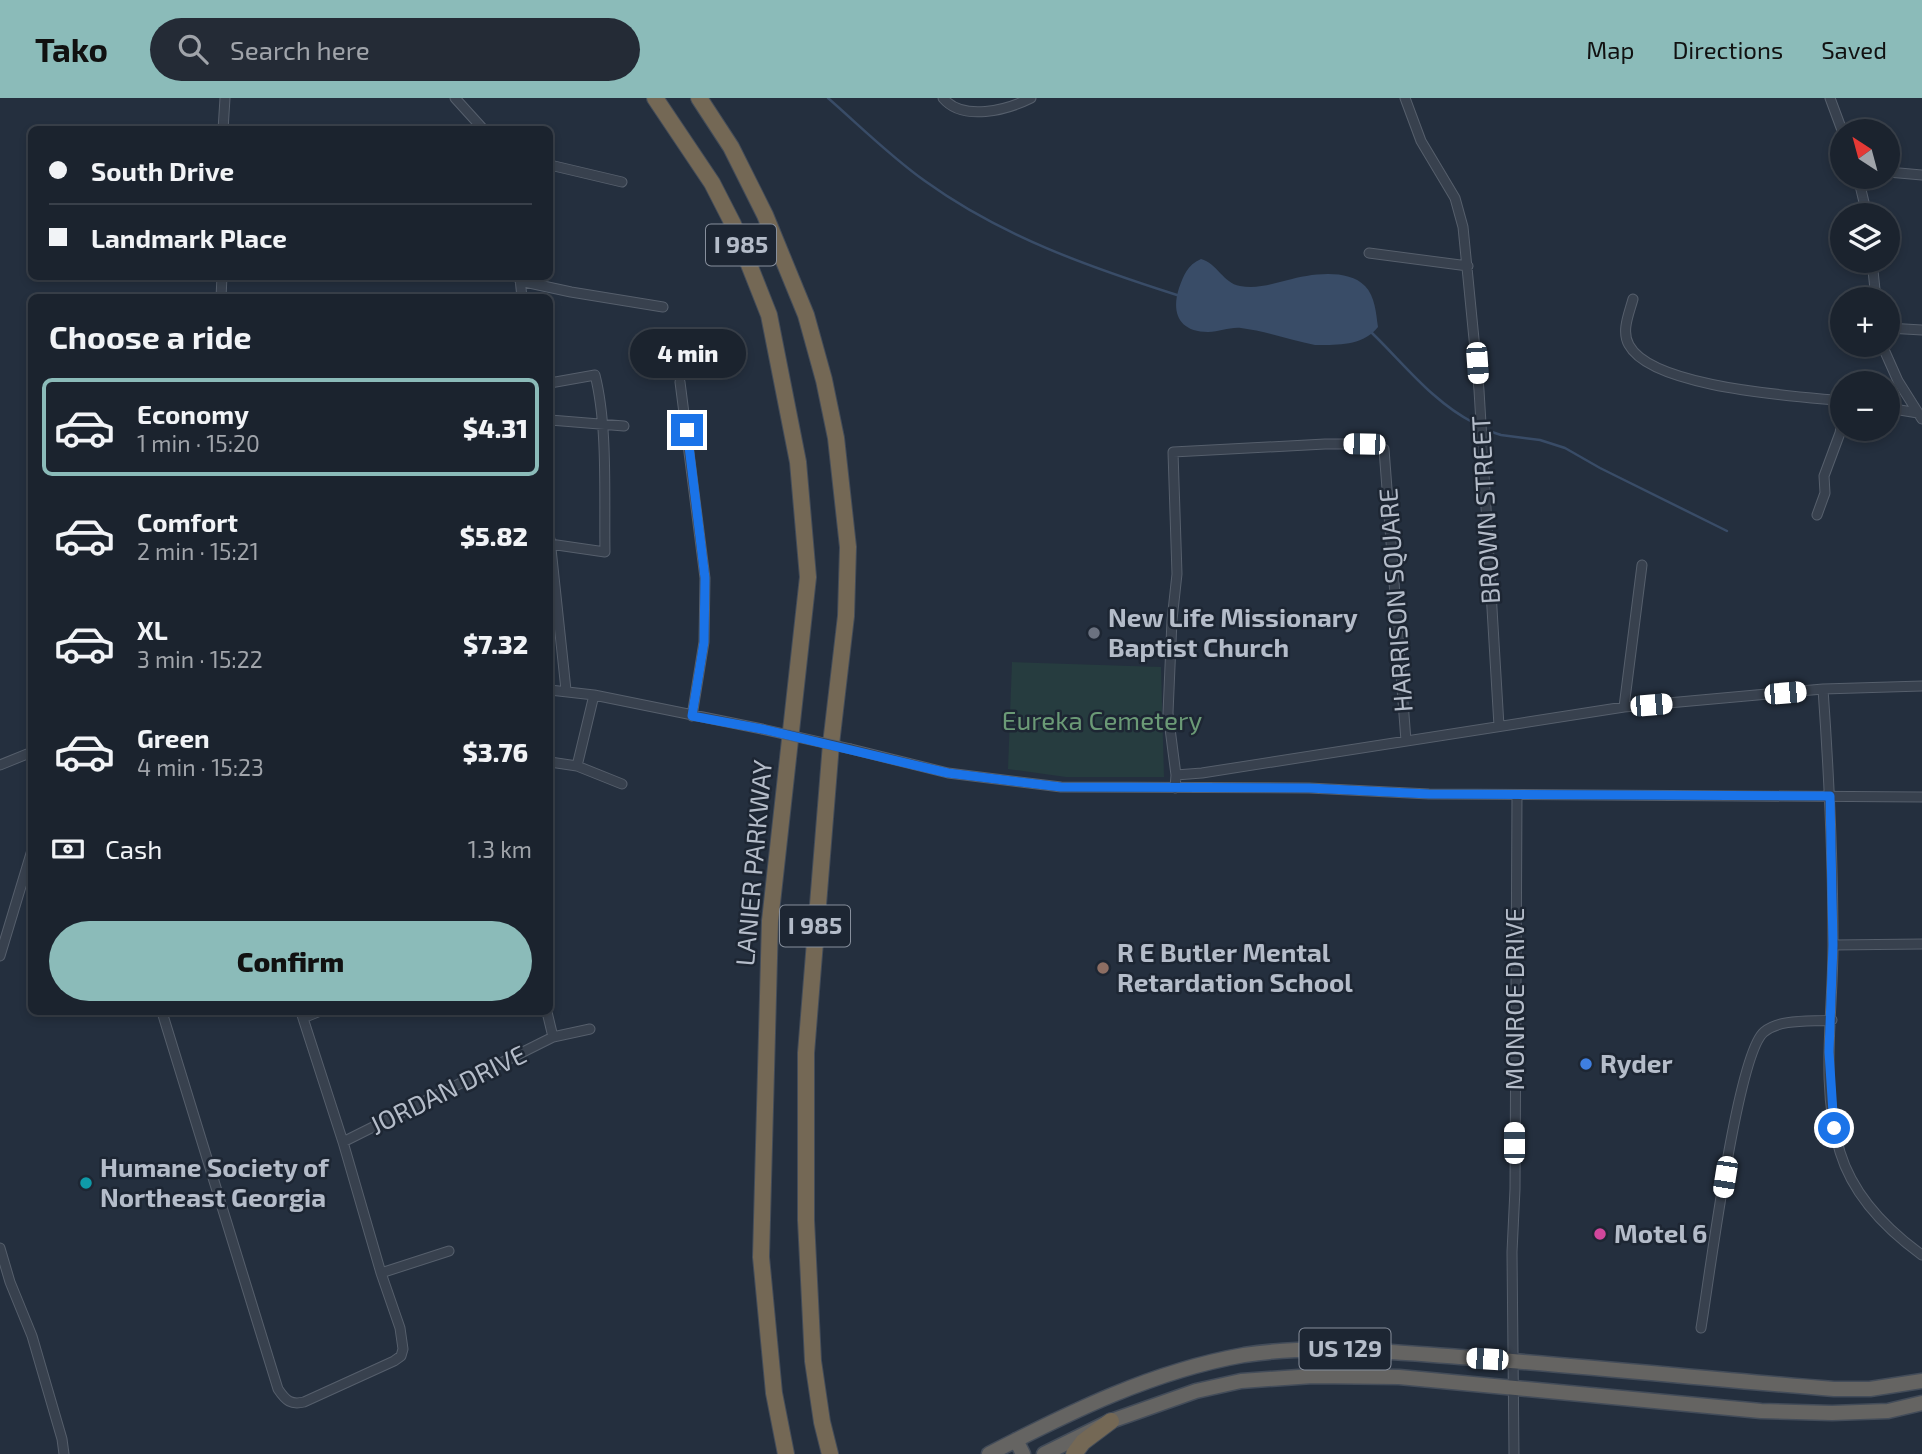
<!DOCTYPE html>
<meta charset="utf-8">
<style>
:root{--surface:#1b232e;--page:#242b36;--text:#f1f3f6;--muted:#a0a4aa;--line:#39404a;--accent:#8bbbb9}
body{margin:0;font-family:"Exo 2",sans-serif;background:var(--page);color:var(--text);height:100vh;display:flex;flex-direction:column;font-size:26px;white-space:nowrap}
*{box-sizing:border-box;margin:0}
p{font-size:23px;color:var(--muted)}
.icon{flex:none;width:38px;height:38px;fill:none;stroke:currentColor;stroke-width:2;stroke-linecap:round;stroke-linejoin:round}
.map{position:relative;flex:1;overflow:hidden}
.sheet{position:absolute;left:28px;top:196px;width:525px;height:721px;display:flex;flex-direction:column;background:var(--surface);border-radius:10px;box-shadow:0 4px 10px #0003,0 0 0 2px var(--line)}
.sheet>*{flex:none}
.banner{position:absolute;left:28px;top:28px;width:525px;height:154px;border-radius:10px;box-shadow:0 4px 10px #0003,0 0 0 2px var(--line);display:grid;align-content:center;height:154px;padding:0 21px;background:var(--surface)}
.needle{width:46px;rotate:324deg}
.tools{position:absolute;left:1830px;top:21px;display:grid;gap:14px}
.tools a{display:grid;place-items:center;width:70px;height:70px;border-radius:50%;background:var(--surface);box-shadow:0 4px 10px #0003,0 0 0 2px var(--line);font-size:35px}
.end{position:absolute;width:32px;height:32px;margin:-16px;border:9px solid #1a73e8;background:#fff;box-shadow:0 0 0 4px #fff}
.from{border-radius:50%}
.bubble{position:absolute;height:49px;border-radius:24px;background:var(--surface);box-shadow:0 4px 10px #0003,0 0 0 2px var(--line);font-size:23px;font-weight:800;line-height:49px;text-align:center}
.car{position:absolute;width:21px;height:42px;margin:-21px -10px;border-radius:9px;box-shadow:0 0 5px 2px #0007;background:linear-gradient(#fff 24%,#345 0 40%,#fff 0 76%,#345 0 86%,#fff 0)}
.banner b{display:flex;align-items:center;gap:24px;height:66px;font-size:26px}
.banner b+b{border-top:2px solid var(--line)}
.banner i{width:18px;height:18px;background:var(--text)}
ul{padding:0;list-style:none}
li{display:flex;align-items:center;gap:21px;height:98px;margin:0 14px 10px;padding:0 7px;border:4px solid transparent;border-radius:10px}
li div{flex:1}
li b{display:block;font-size:26px}
li em{font-style:normal;font-weight:800}
li.current{border-color:var(--accent)}
li>.icon{width:63px;height:63px;stroke-width:1.5}
h2{padding:0 21px;font-size:32px;line-height:84px}
.pay{display:flex;align-items:center;gap:18px;height:77px;padding:0 21px;font-size:26px}
.pay p{margin-inline-start:auto}
.button{display:flex;gap:14px;margin-top:auto;padding:14px 21px}
.button a{flex:1;height:80px;border-radius:42px;background:var(--accent);color:#111;font-size:28px;font-weight:800;line-height:80px;text-align:center}
header{display:flex;align-items:center;gap:42px;box-sizing:border-box;height:98px;padding:0 35px;background:var(--accent);color:#111}
header strong{font-size:33px}
nav{display:flex;gap:38px;margin-inline-start:auto;font-size:24px}
.search{width:490px;height:63px;background:var(--page);display:flex;align-items:center;gap:18px;box-sizing:border-box;padding:0 24px;border-radius:38px;color:var(--muted);font-size:26px}
.map>svg:first-child{display:block}
.green{fill:#263c3f}
.water{fill:#394c67}
.lines{fill:none;stroke-linecap:round;stroke-linejoin:round}
.stream{stroke:#394c67;stroke-width:2.5}
.minor-casing{stroke:#565f6c;stroke-width:11}
.trunk-casing{stroke:#434c59;stroke-width:17}
.motorway-casing{stroke:#434c59;stroke-width:18}
.minor{stroke:#38414e;stroke-width:9}
.trunk{stroke:#656462;stroke-width:14}
.motorway{stroke:#746855;stroke-width:16}
.minor-bridge-casing{stroke:#565f6c;stroke-width:11;stroke-linecap:butt}
.minor-bridge{stroke:#38414e;stroke-width:9}
.route{stroke:#1a73e8;stroke-width:9}
.worship-dot{fill:#6b7280;stroke:#1d2633;stroke-width:2.5}
.education-dot{fill:#8d6e63;stroke:#1d2633;stroke-width:2.5}
.shop-dot{fill:#3f7fe0;stroke:#1d2633;stroke-width:2.5}
.culture-dot{fill:#0f9aa8;stroke:#1d2633;stroke-width:2.5}
.hotel-dot{fill:#d1479c;stroke:#1d2633;stroke-width:2.5}
.labels{text-anchor:middle;stroke-width:5;stroke-linejoin:round;paint-order:stroke}
.shield{fill:#1d2633;stroke:#878f9c;stroke-width:2}
.shield-label{font-size:24px;font-weight:bold;fill:#b4bcc9}
.street-label{font-size:26px;fill:#b4bcc9;stroke:#1d2633}
.poi-label{font-size:26px;font-weight:bold;fill:#b4bcc9;stroke:#1d2633;text-anchor:start}
.park-label{font-size:26px;fill:#6b9a76;stroke:#1d2633}
</style>
<header>
<strong>Tako</strong>
<div class="search"><svg class="icon" aria-label="search" viewBox="0 0 24 24"><circle cx="10" cy="10" r="6"/><path d="M15 15l6 6"/></svg>Search here</div>
<nav><a>Map</a><a>Directions</a><a>Saved</a></nav>
</header>
<div class="map">
<svg width="1922" height="1356" viewBox="0 0 1922 1356">
<rect width="100%" height="100%" fill="#242f3e"/>
<path class="green" d="M1012 564 1161 569 1164 679H1066L1008 671Z"/>
<path class="water" d="M1201 161C1217 165 1223 185 1240 188 1257 191 1272 186 1288 182 1309 176 1348 170 1365 188 1375 198 1376 215 1378 229 1363 248 1338 247 1315 247 1291 242 1265 233 1241 230 1229 229 1220 234 1208 234 1179 234 1171 215 1179 190 1184 177 1187 167 1201 161Z"/>
<g class="lines">
<path class="stream" d="M828 0C860 28 891 59 925 83 1001 138 1089 169 1177 197
M1372 235C1405 267 1433 304 1474 325
M1489 333 1501 337 1540 342 1565 350 1600 370 1727 433"/>
<g class="minor-casing">
<path id="minor" d="M455 0 484 32
M943 0C963 24 1007 12 1031 0
M1405 0 1421 43 1455 100 1463 129 1479 292 1499 628
M1830 0 1843 35
M223 32 225 0
M550 67 622 84
M1888 74 1922 77
M1858 79 1867 117
M1369 155 1468 168
M1872 163 1876 201
M520 180 522 200
M520 183 571 194 663 209
M221 200 222 178
M1633 201C1629 216 1621 233 1629 247 1652 290 1796 298 1843 303
M1888 230 1922 232
M1882 247 1898 283 1922 321
M680 284 705 480 704 544 692 618
M550 285 595 277C608 328 604 400 605 454L550 446
M1888 310 1918 315
M550 322 624 328
M1817 417 1825 395 1824 378 1840 335 1843 319
M550 441 566 592
M1823 591C1829 676 1833 762 1833 847 1833 916 1820 988 1840 1054 1853 1097 1886 1131 1922 1157
M550 592 594 597 762 631
M1624 609 1642 467
M851 651 948 675 1061 689 1309 690 1429 696 1922 699
M550 664 577 668 622 686
M0 667 32 654
M577 668 594 597
M1176 677 1168 615 1172 522 1177 476 1173 354 1325 346H1364L1384 351 1406 643
M1175 690 1176 677 1202 675 1624 609 1823 591 1922 588
M1833 847 1922 846
M0 858 32 752
M162 914 278 1291C286 1303 291 1307 304 1304L394 1263 401 1258 403 1251 400 1230 381 1175 343 1044 301 914
M547 914 553 939
M303 920 318 914
M343 1044 553 939 590 931
M0 1150 10 1184 32 1238 62 1341 64 1356
M381 1175 449 1153
M1701 1230C1709 1183 1737 956 1764 934 1781 920 1812 924 1832 922
M1514 1356 1512 1154 1515 1091 1517 697"/>
</g>
<g class="trunk-casing">
<path id="trunk" d="M1016 1342 1023 1356
M989 1356C1070 1314 1153 1273 1244 1257 1316 1246 1388 1254 1460 1259 1585 1268 1709 1281 1834 1291H1870L1922 1283
M1044 1356 1111 1323 1196 1293 1241 1283 1313 1278 1399 1279 1761 1313 1832 1315 1888 1313 1922 1305"/>
</g>
<g class="motorway-casing">
<path id="motorway" d="M655 0 712 85 733 126 769 217 798 364 808 479 770 823 761 1159 774 1295 786 1356
M699 0 731 49 765 117 806 217 824 282 836 340 848 449 846 518 831 646 806 955V1122L813 1263 822 1324 830 1356
M1074 1356 1083 1344 1111 1323"/>
</g>
<use href="#minor" class="minor"/>
<use href="#trunk" class="trunk"/>
<use href="#motorway" class="motorway"/>
<g class="minor-bridge-casing">
<path id="minor-bridge" d="M762 631 851 651"/>
</g>
<use href="#minor-bridge" class="minor-bridge"/>
</g>
<g class="lines">
<path class="route" d="M687 332 705 480 704 544 692 618 762 631 948 675 1061 689 1309 690 1429 696 1830 698 1833 847 1829 954 1834 1030"/>
</g>
<circle class="worship-dot" cx="1094" cy="535" r="7"/>
<circle class="education-dot" cx="1103" cy="870" r="7"/>
<circle class="shop-dot" cx="1586" cy="966" r="7"/>
<circle class="culture-dot" cx="86" cy="1085" r="7"/>
<circle class="hotel-dot" cx="1600" cy="1136" r="7"/>
<g class="labels">
<g class="shield">
<rect x="706" y="126.5" width="70" height="41" rx="5"/>
<rect x="780" y="807.5" width="70" height="41" rx="5"/>
<rect x="1299.5" y="1230.5" width="91" height="41" rx="5"/>
</g>
<g class="shield-label">
<text x="741" y="155">I 985</text>
<text x="815" y="836">I 985</text>
<text x="1345" y="1259">US 129</text>
</g>
<g class="street-label">
<text transform="translate(1486 412) rotate(-93)" y="9">BROWN STREET</text>
<text transform="translate(1396 502) rotate(-94)" y="9">HARRISON SQUARE</text>
<text transform="translate(754 765) rotate(-85)" y="9">LANIER PARKWAY</text>
<text transform="translate(1515 901) rotate(-90)" y="9">MONROE DRIVE</text>
<text transform="translate(448 992) rotate(-26)" y="9">JORDAN DRIVE</text>
</g>
<g class="poi-label">
<text x="1108" y="529">New Life Missionary<tspan x="1108" dy="30">Baptist Church</tspan></text>
<text x="1117" y="864">R E Butler Mental<tspan x="1117" dy="30">Retardation School</tspan></text>
<text x="1600" y="975">Ryder</text>
<text x="100" y="1079">Humane Society of<tspan x="100" dy="30">Northeast Georgia</tspan></text>
<text x="1614" y="1145">Motel 6</text>
</g>
<g class="park-label">
<text x="1102" y="632">Eureka Cemetery</text>
</g>
</g>
</svg>
<div class="tools">
<a><svg class="needle" viewBox="-14 -14 28 28"><path d="M0-13l5 13h-10z" fill="#e53935"/><path d="M0 13l5-13h-10z" fill="#a0a4aa"/></svg></a>
<a><svg class="icon" aria-label="layers" viewBox="0 0 24 24"><path d="M12 4l9 5-9 5-9-5zM3 14l9 5 9-5"/></svg></a>
<a>+</a>
<a>−</a>
</div>
<i class="end from" style="left:1834px;top:1030px"></i>
<i class="end" style="left:687px;top:332px"></i>
<div class="bubble" style="left:630px;top:231px;width:116px">4 min</div>
<i class="car" style="left:1477px;top:265px;rotate:176deg"></i>
<i class="car" style="left:1364px;top:346px;rotate:271deg"></i>
<i class="car" style="left:1785px;top:595px;rotate:85deg"></i>
<i class="car" style="left:1651px;top:607px;rotate:85deg"></i>
<i class="car" style="left:1514px;top:1045px;rotate:0deg"></i>
<i class="car" style="left:1725px;top:1079px;rotate:189deg"></i>
<i class="car" style="left:1487px;top:1261px;rotate:274deg"></i>
<div class="banner">
<b><i class="from"></i>South Drive</b>
<b><i></i>Landmark Place</b>
</div>
<section class="sheet">
<h2>Choose a ride</h2>
<ul>
<li class="current"><svg class="icon" aria-label="car" viewBox="0 0 24 24"><path d="M5 17H2v-5l4-1 3-4h7l3 4 3 1v5h-3M9 17h6M6 11h13"/><circle cx="7" cy="17" r="2"/><circle cx="17" cy="17" r="2"/></svg><div><b>Economy</b><p>1 min · 15:20</p></div><em>$4.31</em></li>
<li><svg class="icon" aria-label="car" viewBox="0 0 24 24"><path d="M5 17H2v-5l4-1 3-4h7l3 4 3 1v5h-3M9 17h6M6 11h13"/><circle cx="7" cy="17" r="2"/><circle cx="17" cy="17" r="2"/></svg><div><b>Comfort</b><p>2 min · 15:21</p></div><em>$5.82</em></li>
<li><svg class="icon" aria-label="car" viewBox="0 0 24 24"><path d="M5 17H2v-5l4-1 3-4h7l3 4 3 1v5h-3M9 17h6M6 11h13"/><circle cx="7" cy="17" r="2"/><circle cx="17" cy="17" r="2"/></svg><div><b>XL</b><p>3 min · 15:22</p></div><em>$7.32</em></li>
<li><svg class="icon" aria-label="car" viewBox="0 0 24 24"><path d="M5 17H2v-5l4-1 3-4h7l3 4 3 1v5h-3M9 17h6M6 11h13"/><circle cx="7" cy="17" r="2"/><circle cx="17" cy="17" r="2"/></svg><div><b>Green</b><p>4 min · 15:23</p></div><em>$3.76</em></li>
</ul>
<div class="pay"><svg class="icon" aria-label="cash" viewBox="0 0 24 24"><path d="M3 7h18v10H3z"/><circle cx="12" cy="12" r="2"/></svg>Cash<p>1.3 km</p></div>
<div class="button"><a>Confirm</a></div>
</section>
</div>
